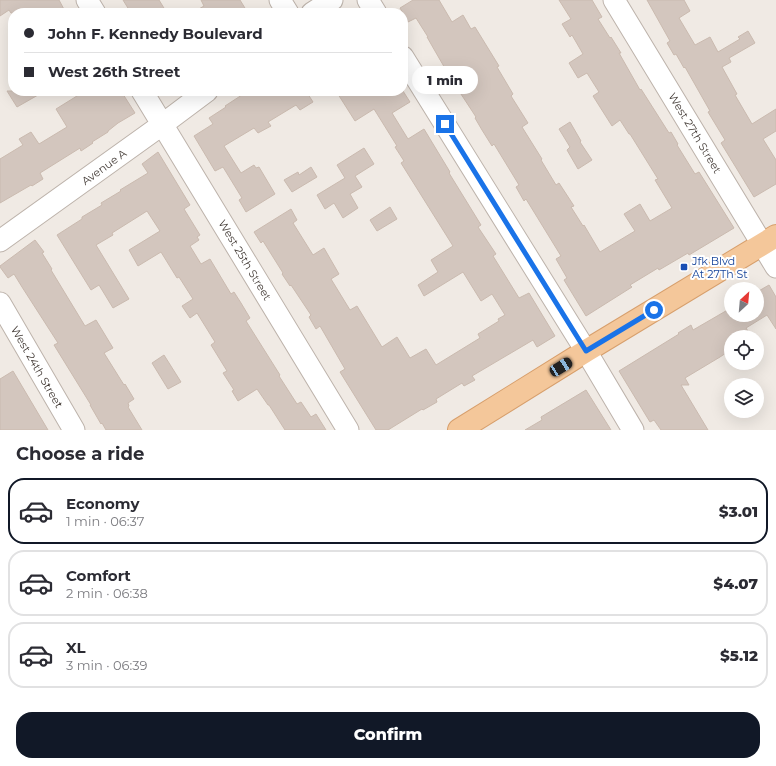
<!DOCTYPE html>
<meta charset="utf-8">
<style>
:root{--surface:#fff;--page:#f2f2f3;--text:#2b2b33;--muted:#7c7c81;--line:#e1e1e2;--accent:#111827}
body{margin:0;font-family:Montserrat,sans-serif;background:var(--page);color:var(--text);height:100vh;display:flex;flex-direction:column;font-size:15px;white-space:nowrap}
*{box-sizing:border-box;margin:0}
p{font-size:13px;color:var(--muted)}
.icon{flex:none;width:22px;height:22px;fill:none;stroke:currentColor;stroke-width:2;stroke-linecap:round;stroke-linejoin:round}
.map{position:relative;height:430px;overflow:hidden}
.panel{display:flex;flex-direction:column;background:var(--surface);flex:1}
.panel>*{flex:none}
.guide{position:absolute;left:8px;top:8px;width:400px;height:88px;border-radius:16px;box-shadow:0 4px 16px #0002;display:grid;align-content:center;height:88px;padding:0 16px;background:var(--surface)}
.needle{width:26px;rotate:26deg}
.fabs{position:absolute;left:724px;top:282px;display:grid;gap:8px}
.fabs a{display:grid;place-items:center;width:40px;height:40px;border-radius:50%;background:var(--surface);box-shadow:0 4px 16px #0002;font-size:20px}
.end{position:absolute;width:18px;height:18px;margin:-9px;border:5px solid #1a73e8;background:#fff;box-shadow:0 0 0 2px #fff}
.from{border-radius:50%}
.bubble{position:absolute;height:28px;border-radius:14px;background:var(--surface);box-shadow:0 4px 16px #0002;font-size:13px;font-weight:800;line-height:28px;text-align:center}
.car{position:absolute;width:12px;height:24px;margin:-12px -6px;border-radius:5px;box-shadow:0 0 3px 1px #0007;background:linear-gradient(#222 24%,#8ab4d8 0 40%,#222 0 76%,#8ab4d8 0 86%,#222 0)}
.guide b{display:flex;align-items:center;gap:14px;height:38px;font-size:15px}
.guide b+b{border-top:1px solid var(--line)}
.guide i{width:10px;height:10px;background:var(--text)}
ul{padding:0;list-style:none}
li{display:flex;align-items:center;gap:12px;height:66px;margin:0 8px 6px;padding:0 8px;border:2px solid var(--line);border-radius:16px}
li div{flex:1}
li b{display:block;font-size:15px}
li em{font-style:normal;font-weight:800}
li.selected{border-color:var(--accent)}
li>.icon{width:36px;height:36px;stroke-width:1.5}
h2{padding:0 16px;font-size:18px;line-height:48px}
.action{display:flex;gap:8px;margin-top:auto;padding:8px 16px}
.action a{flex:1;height:46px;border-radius:16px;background:var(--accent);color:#fff;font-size:16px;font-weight:800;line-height:46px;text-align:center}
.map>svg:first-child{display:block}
.building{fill:#d3c6be;stroke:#cabaaf}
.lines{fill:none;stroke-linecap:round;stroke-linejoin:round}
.minor-casing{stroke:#bdb3ab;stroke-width:23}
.major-casing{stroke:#d79f6c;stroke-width:24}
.minor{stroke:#fff;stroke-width:21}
.major{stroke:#f4c79a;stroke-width:22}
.route{stroke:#1a73e8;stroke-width:5}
.transit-dot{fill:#1a4fb4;stroke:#fff;stroke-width:1.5}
.labels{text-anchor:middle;stroke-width:4;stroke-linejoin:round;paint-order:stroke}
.street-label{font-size:11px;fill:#423a35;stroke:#fff}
.transit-label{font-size:11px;fill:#164399;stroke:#fff;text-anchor:start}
</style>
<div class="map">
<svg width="776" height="430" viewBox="0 0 776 430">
<rect width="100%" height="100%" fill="#f0eae4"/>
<path class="building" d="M0 0H59L66 13H11L9 10 0 16Z
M123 0H159L167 13H131Z
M201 0H240L248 13H192L204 6Z
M413 0H439L452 22 463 15 471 29 475 27 499 66 497 67 513 94 511 96 528 123 522 127 542 159 541 160 556 185 559 183 574 206 571 207 583 226 584 225 600 252 635 231 624 214 640 204 650 221 672 208 655 180 658 179 630 134H629L620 120 612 126 593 96 599 92 587 73 578 78 569 63 583 54 572 35 570 37 562 24 571 19 559 0H592L602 17 598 19 610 38 611 37 621 53H619L640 90 641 89 669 133 671 132 678 144 677 145 695 174 699 172 734 228 689 255 688 253 659 270 658 268 630 285 632 287 586 316 564 280 567 278 556 259 561 256 526 199 524 201 516 187 519 185 494 144 492 146 482 130 475 118 476 117 459 91 457 92 449 78 450 77 435 51 427 37H428L416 18 408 22 400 8Z
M647 0H684L690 11 679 18 695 45 710 37 718 52 740 39 738 37 748 31 755 43 729 58 731 62 722 67 737 94 735 95 752 124 776 109V131L763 139 776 160V184L754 197 721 143 725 140 708 112 710 111 685 67 684 68 676 54 674 55 667 43 670 41Z
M7 91H45L17 107Z
M85 91H121L135 113 118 123 108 131V132L92 142 93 143 81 151 80 148 40 173 43 179 32 186 31 185 0 203V159L23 145 19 139 31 132 39 144 67 127 56 109Z
M248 91H306L313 102 300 110 296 105 268 122 271 126 258 133 254 128 224 146 241 173 254 165 256 168 259 167 275 194 246 212 239 200 242 198 223 167 215 171 194 136 213 124 209 118 226 107 225 106Z
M336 91H403L410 102 392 113 408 139 424 129 450 172 449 173 481 225 478 227 496 254 493 256 519 298 529 293 555 336 537 347 533 340 472 376 475 380 464 386 462 383 436 399 437 402 423 410 422 409 388 430H376L340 372 345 369 320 326 316 329 309 317 311 315 291 285 290 286 282 274 283 273 263 241 261 243 254 232 291 209 297 220 293 223 313 255 324 248 339 274 331 279 350 310 357 306 382 347 397 337 410 358 426 349 436 365 480 338 478 334 499 321 498 319 505 315 492 294 481 301 463 272 424 296 418 285 438 272 431 260 453 246 401 163 404 161 395 147 397 146 374 109 355 121Z
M570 122 581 141 580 142 592 160 578 169 567 150 570 147 559 129Z
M364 148 374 164 355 176 362 187 350 194 358 208 343 218 334 203 325 209 317 195 345 178 337 165Z
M158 152 190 205 184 209 200 235 197 237 199 240 190 246 201 264 210 259 231 294 234 292 241 303 250 318 246 321 280 375 279 376 297 404 301 402 311 417 316 414 326 430H285L269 405H268L257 389 238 401 232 391 234 390 223 373 227 371 211 345 215 342 197 313 190 318 182 306 193 299 179 277 177 278 161 252 138 266 129 250 160 231 147 211 112 233 113 235 96 245 129 299 113 308 99 285 91 290 57 235 82 219V217L102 205 101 203 121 191 120 190 148 173 142 164Z
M311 167 317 177 292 192 284 180 298 172 299 175Z
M390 207 397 219 377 231 370 220Z
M35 240 44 252 42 253 52 269 51 270 85 326 96 320 113 348 104 353 124 385 125 384 134 399 128 403 129 406 128 407 142 430H106L102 423 101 424 90 405H91L54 345 58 343 22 287 14 274 8 278 0 267V266Z
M769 285 776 297V329L767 315 746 328 752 337H731V345L724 349 726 353 720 357 685 378 689 385H681L708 430H661L654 420 650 422 619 371 679 334 678 333 691 325 693 330 731 308V315H757V292Z
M164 355 181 382 168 389 152 363Z
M13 371 48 430H0V379Z
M586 390 611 430H525L542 420 541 417Z"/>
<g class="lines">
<g class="minor-casing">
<path id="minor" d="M87 0 95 13
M280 0 288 13
M368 0 376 13
M614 0 776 267
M312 13 332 0
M403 57 586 351 633 430
M142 91 348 430
M0 241 163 124 207 91
M0 303 74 430"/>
</g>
<g class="major-casing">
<path id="major" d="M459 430 586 351 776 236"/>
</g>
<use href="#minor" class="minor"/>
<use href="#major" class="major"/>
</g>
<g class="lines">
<path class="route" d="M445 124 586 351 654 310"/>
</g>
<rect class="transit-dot" x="680" y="263" width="8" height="8" rx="2"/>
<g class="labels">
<g class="street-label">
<text transform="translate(695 133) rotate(59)" y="4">West 27th Street</text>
<text transform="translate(104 167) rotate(-36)" y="4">Avenue A</text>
<text transform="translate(245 260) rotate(59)" y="4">West 25th Street</text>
<text transform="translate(37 367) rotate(60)" y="4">West 24th Street</text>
</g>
<g class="transit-label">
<text x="692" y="265">Jfk Blvd<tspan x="692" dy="13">At 27Th St</tspan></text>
</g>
</g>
</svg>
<div class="fabs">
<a><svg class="needle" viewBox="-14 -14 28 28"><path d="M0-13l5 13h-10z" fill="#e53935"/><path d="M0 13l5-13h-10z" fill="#7c7c81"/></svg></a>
<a><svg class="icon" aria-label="locate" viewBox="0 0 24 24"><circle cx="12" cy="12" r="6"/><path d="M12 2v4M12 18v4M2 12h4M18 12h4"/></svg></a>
<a><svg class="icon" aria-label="layers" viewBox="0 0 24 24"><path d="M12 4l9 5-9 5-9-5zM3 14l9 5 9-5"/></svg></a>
</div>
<i class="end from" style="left:654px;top:310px"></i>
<i class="end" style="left:445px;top:124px"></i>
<div class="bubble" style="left:412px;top:66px;width:66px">1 min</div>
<i class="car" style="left:561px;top:367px;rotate:58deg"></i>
<div class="guide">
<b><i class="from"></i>John F. Kennedy Boulevard</b>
<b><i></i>West 26th Street</b>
</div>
</div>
<section class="panel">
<h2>Choose a ride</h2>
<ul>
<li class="selected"><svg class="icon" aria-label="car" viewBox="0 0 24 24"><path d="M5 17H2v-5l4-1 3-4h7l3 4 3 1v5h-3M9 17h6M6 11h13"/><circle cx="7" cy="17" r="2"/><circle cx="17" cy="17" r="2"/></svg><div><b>Economy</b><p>1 min · 06:37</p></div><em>$3.01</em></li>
<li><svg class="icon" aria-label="car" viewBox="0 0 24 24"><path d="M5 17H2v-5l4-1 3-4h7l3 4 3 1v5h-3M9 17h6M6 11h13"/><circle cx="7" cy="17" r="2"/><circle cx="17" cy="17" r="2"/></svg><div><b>Comfort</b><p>2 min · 06:38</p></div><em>$4.07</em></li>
<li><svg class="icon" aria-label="car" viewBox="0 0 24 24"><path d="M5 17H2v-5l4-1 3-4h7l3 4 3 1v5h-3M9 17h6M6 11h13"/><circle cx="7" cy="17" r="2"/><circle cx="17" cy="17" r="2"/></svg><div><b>XL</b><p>3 min · 06:39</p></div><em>$5.12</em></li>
</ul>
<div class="action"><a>Confirm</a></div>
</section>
